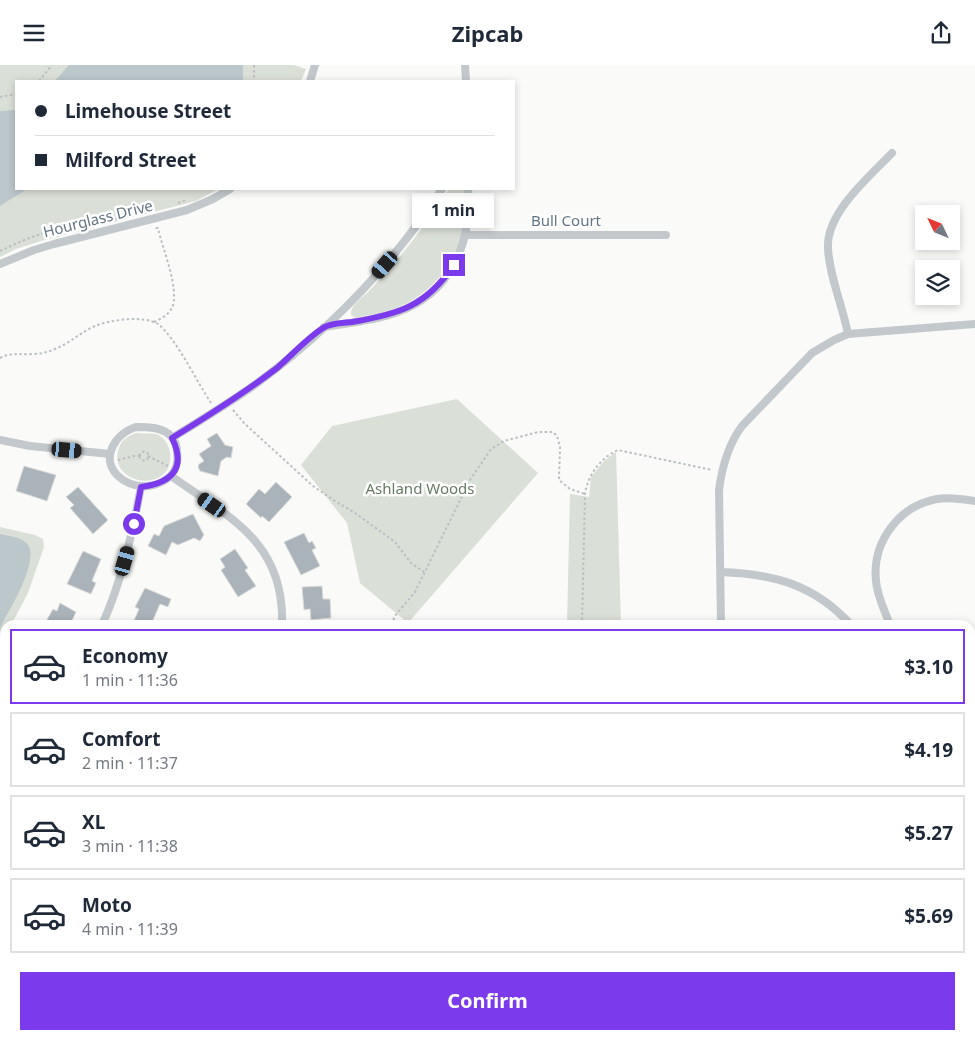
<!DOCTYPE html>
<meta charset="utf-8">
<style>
:root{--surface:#fff;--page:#f2f2f3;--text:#1f2937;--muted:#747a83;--line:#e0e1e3;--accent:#7c3aed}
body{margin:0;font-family:"Noto Sans",sans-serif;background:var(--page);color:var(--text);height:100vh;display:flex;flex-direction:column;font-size:19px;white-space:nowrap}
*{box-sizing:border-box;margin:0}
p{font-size:16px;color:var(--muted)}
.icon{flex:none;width:28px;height:28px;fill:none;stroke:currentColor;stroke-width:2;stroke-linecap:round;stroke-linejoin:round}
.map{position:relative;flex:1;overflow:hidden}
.drawer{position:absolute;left:0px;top:555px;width:975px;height:420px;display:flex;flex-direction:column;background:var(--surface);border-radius:15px 15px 0 0;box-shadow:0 2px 8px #0003}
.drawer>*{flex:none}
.guide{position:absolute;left:15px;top:15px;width:500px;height:110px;border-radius:0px;box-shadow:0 2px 8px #0003;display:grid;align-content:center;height:110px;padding:0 20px;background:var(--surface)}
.needle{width:32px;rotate:313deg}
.buttons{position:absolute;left:915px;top:140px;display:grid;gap:10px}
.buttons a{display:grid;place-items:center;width:45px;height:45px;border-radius:0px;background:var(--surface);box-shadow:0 2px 8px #0003;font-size:25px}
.end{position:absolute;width:22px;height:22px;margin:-11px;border:6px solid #7c3aed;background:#fff;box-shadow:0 0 0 2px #fff}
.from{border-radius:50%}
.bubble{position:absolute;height:35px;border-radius:0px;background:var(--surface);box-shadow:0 2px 8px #0003;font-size:16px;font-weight:700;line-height:35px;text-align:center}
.car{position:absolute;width:15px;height:30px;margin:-15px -8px;border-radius:6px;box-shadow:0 0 4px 1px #0007;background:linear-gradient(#222 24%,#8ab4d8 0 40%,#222 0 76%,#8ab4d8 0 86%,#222 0)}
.guide b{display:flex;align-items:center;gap:18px;height:48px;font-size:19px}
.guide b+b{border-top:1px solid var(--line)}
.guide i{width:12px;height:12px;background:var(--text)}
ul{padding:9px 0 0;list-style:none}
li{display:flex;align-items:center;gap:15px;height:75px;margin:0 10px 8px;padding:0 10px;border:2px solid var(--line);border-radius:0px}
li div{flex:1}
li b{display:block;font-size:19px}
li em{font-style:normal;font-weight:700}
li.active{border-color:var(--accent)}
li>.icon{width:45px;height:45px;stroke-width:1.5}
.cta{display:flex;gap:10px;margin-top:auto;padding:10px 20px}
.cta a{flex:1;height:58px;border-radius:0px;background:var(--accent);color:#fff;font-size:20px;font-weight:700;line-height:58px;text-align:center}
header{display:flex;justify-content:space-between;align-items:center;height:65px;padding:0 20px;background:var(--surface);font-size:22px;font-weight:700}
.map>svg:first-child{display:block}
.green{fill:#dadfd7}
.water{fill:#bbc7cb}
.building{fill:#aab3b9;stroke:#dcdcda}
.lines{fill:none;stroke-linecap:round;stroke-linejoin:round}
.path{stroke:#bbbfc2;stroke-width:2;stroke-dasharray:2.5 2.5;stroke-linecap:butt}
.street{stroke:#c3c8cc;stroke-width:8}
.route{stroke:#7c3aed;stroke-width:6}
.labels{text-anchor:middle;stroke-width:5;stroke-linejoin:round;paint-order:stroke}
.street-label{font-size:15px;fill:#657683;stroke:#fff}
.park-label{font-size:15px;fill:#687a64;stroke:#fff}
</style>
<header><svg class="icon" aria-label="menu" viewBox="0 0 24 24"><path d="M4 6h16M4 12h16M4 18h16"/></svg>Zipcab<svg class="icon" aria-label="share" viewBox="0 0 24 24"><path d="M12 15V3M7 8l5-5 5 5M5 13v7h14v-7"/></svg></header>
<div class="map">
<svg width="975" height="975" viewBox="0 0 975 975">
<rect width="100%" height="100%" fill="#fafaf8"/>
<path class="green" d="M0 0H294L306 4 301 16H16V124H218L196 136 41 176 16 184 0 192Z
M449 124H464C465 140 466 159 461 174 451 206 425 233 393 244 382 249 368 250 356 253L351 250C350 240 362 233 369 226 399 195 426 160 449 124Z
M457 334 538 408 408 558 360 518 347 458 301 400 332 361Z
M136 368C142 369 150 368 156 369 170 374 174 393 167 405 153 426 111 414 118 386 121 375 126 372 136 368Z
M616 387 621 560H567L570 429 589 432 591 412 604 396Z
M0 462 35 470 43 474 44 482 28 528 11 560H5V572L0 582Z
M5 858V960L0 955V872Z
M560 970H632V975H560Z"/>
<path class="water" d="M69 0H243V16H55Z
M16 45V124H27L0 141V46Z
M0 469C9 471 23 472 28 480 39 497 9 546 0 562Z"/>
<path class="building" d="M217 368 225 380 233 382 231 393 227 392 221 396 218 411 200 406 198 402 199 399 204 396 199 389 211 381 207 374Z
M24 401 56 410 47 436 16 426Z
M276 417 292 432 269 457 262 451 261 453 246 439 259 424 265 429Z
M78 422 108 455 93 469 70 443 74 440 66 432Z
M193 449 204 470 200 476 194 473 178 480 172 477 166 490 148 481 154 469 159 471 164 461Z
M304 468 309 478 312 476 316 483 312 485 320 501 301 510 284 477Z
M235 484 248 503 245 505 256 521 238 532 221 505 225 502 220 494Z
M83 486 101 494 92 516 96 518 91 529 67 519Z
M322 521 323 534H330L331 553 311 555 310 544 304 545 302 522Z
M145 523 171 534 168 542 160 539 151 560H132L139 544 135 542Z
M60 538 76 547 70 560H44L53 544 57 546Z"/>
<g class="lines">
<path class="path" d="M254 0V16
M39 16 52 0
M0 32 16 29
M178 138 187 135
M0 186C21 176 42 167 66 162 83 157 102 156 120 153
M154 257C161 254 168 250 172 243 180 224 162 183 158 163H156L155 161
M0 293C11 287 21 290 33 289 41 289 48 287 55 284 70 278 81 267 95 261 109 255 144 250 158 259 176 273 197 317 211 338
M233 345 245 359 313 421 335 436 355 448 395 477 411 498 424 507
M139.5 391a4.5 4.5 0 1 1 9 0a4.5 4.5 0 1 1-9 0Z
M148 391 168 401
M118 395 134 391H139
M393 560 394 552 415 527 470 415 491 384 504 376 538 367H553L557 371 560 382 559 415 570 424 585 429
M582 560 585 429C588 410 600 393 618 385L712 405
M0 611 5 615
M0 965 5 968
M7 970 13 975
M587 970V975
M9 975 11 970
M866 975 872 970"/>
<path class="street" d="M465 0 466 16
M310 16 315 0
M466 170H666
M0 199 34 185 54 179 187 145 213 134 230 124
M324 262C348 258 373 256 395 248 451 229 472 179 468 124
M848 269C843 242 829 210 828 183 826 148 869 112 892 88
M136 362C148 362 163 362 172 372 175 376 177 382 177 387 180 406 168 418 149 421 137 422 126 419 117 410 100 392 116 368 136 362Z
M172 373C201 355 229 338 256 319 328 266 393 199 442 124
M0 375 30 381 110 389
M171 411C230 453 285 477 282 560
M721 507C773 509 814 519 851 560
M102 560C122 516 132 469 141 422
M721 560 719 425C722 401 728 380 742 361L812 288 834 275 848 269 975 259
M890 560C885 546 877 531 876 516 872 478 898 441 937 434 949 432 962 434 975 436
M970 632 975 633
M184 970 185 975
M460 970 461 975
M756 970 758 975
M965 970 971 975"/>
</g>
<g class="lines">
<path class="route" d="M134 459 141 422C171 418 187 404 172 373 208 351 243 329 277 303 292 290 306 274 323 263 330 258 344 258 352 257 400 249 426 241 454 200"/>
</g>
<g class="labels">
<g class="street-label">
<text transform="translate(98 154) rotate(-14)" y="5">Hourglass Drive</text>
<text x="566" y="161">Bull Court</text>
</g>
<g class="park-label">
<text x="420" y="429">Ashland Woods</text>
</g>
</g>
</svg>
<div class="buttons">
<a><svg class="needle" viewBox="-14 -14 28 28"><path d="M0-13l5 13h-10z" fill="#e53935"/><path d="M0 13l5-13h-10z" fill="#747a83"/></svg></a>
<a><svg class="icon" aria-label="layers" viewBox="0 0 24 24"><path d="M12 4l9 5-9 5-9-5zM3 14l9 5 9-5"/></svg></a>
</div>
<i class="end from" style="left:134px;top:459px"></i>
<i class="end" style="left:454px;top:200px"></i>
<div class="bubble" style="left:412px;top:128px;width:82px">1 min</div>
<i class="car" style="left:385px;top:200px;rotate:221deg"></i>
<i class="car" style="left:67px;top:385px;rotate:95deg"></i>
<i class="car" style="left:212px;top:440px;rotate:305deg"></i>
<i class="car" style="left:125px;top:496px;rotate:16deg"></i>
<div class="guide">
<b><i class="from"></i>Limehouse Street</b>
<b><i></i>Milford Street</b>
</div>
<section class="drawer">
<ul>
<li class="active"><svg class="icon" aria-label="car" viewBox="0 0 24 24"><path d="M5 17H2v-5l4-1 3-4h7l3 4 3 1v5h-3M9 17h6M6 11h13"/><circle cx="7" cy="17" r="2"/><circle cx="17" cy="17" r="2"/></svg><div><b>Economy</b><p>1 min · 11:36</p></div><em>$3.10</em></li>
<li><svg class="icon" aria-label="car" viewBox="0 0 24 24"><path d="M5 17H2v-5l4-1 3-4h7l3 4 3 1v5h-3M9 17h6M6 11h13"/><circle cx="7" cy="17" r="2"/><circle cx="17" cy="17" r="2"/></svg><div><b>Comfort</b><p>2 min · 11:37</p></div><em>$4.19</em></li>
<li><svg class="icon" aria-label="car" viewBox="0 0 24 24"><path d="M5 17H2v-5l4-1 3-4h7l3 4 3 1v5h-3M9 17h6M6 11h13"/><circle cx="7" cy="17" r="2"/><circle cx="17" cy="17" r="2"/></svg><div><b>XL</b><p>3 min · 11:38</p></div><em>$5.27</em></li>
<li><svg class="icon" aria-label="car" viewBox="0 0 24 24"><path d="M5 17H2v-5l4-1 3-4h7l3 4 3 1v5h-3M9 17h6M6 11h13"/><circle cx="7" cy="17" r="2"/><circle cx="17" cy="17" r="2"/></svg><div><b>Moto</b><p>4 min · 11:39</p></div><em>$5.69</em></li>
</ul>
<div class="cta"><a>Confirm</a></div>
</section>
</div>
